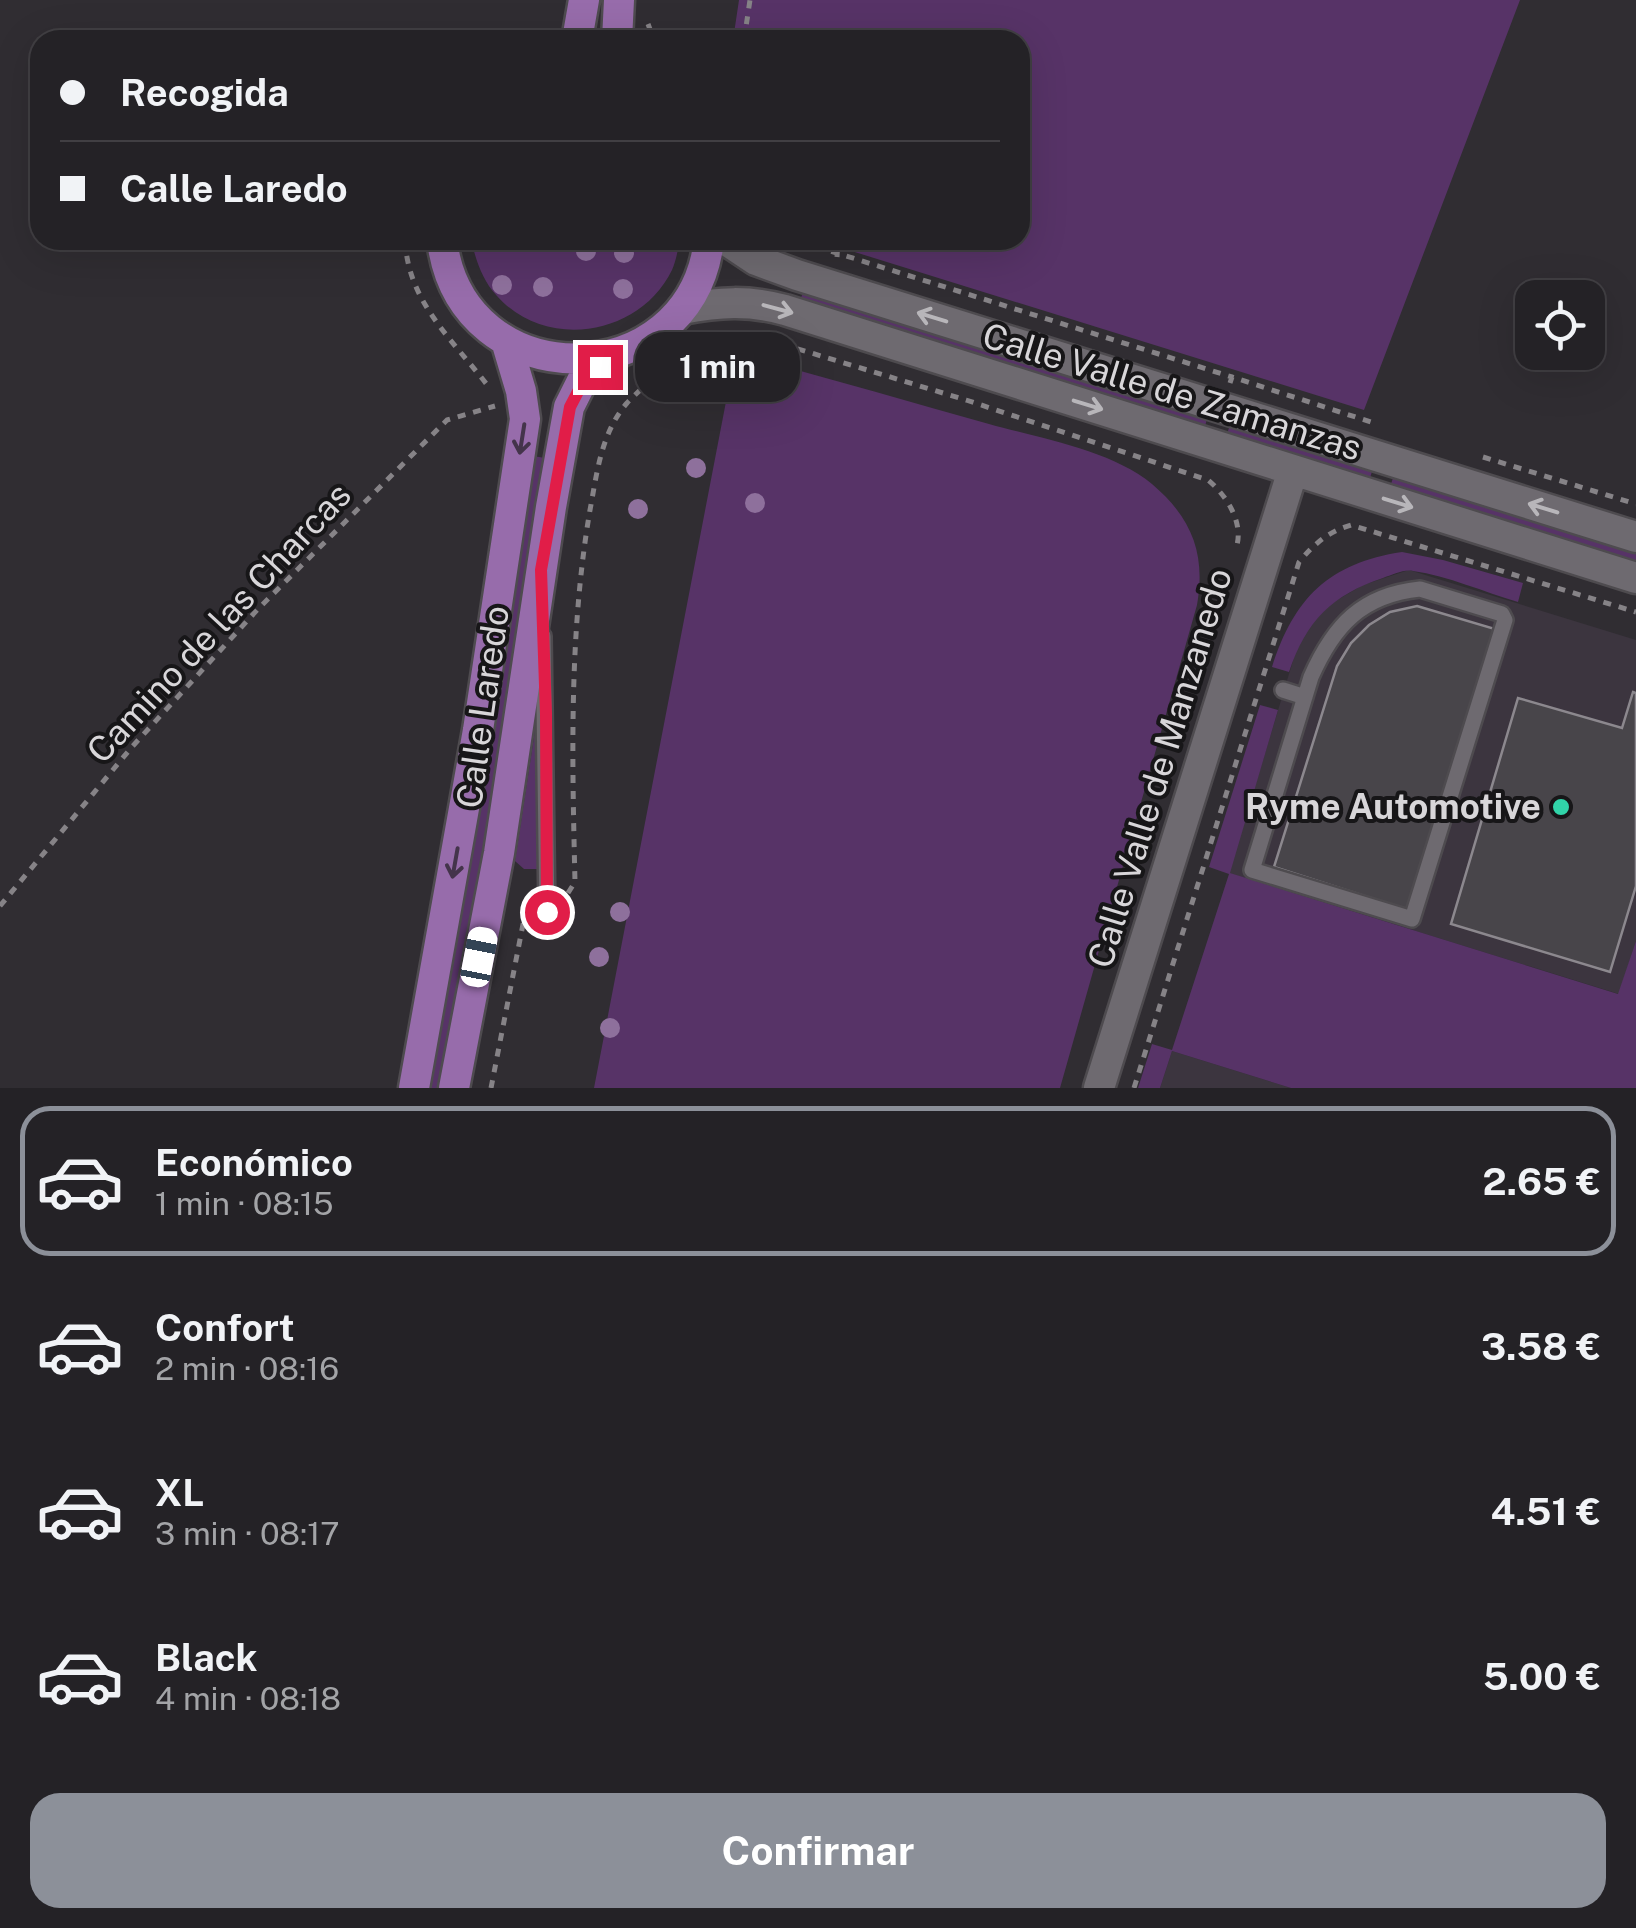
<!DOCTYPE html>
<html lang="es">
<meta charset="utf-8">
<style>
:root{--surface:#242226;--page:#2c2a2e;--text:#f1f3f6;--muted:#a3a4a7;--line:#413f43;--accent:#8c9099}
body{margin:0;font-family:"Public Sans",sans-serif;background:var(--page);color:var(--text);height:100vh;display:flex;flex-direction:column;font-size:38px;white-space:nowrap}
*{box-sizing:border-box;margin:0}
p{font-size:32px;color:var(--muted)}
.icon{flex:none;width:55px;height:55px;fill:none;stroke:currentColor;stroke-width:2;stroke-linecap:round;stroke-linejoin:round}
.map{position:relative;height:1088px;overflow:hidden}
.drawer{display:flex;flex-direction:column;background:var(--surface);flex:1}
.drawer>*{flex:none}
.top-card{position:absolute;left:30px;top:30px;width:1000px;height:220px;border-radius:30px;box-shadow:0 10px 40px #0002,0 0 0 2px var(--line);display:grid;align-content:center;height:220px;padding:0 30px;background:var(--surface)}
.fabs{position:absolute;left:1515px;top:280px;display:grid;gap:20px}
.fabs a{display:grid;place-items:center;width:90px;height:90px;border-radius:20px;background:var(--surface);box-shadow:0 10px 40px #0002,0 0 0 2px var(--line);font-size:50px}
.end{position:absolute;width:45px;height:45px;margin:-22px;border:12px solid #e11d48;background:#fff;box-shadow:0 0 0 5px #fff}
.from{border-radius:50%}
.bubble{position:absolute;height:70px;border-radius:30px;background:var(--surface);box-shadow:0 10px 40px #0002,0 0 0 2px var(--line);font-size:32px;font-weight:700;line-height:70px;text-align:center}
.car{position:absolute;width:30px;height:60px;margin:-30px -15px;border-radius:12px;box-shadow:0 0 8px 2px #0007;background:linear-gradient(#fff 24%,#345 0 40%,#fff 0 76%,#345 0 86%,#fff 0)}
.top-card b{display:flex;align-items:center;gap:35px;height:95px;font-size:38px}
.top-card b+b{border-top:2px solid var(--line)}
.top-card i{width:25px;height:25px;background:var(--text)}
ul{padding:18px 0 0;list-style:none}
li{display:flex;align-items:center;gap:30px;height:150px;margin:0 20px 15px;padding:0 10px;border:5px solid transparent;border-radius:30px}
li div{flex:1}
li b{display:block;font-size:38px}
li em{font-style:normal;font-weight:700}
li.current{border-color:var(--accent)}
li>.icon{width:90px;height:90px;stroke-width:1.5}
.cta{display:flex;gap:20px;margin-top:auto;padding:20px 30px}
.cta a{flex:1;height:115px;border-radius:30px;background:var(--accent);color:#fff;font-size:40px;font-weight:700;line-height:115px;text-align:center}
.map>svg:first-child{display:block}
.built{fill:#3c353f}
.green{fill:#573367}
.building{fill:#48454a;stroke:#8c888e;stroke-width:2.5}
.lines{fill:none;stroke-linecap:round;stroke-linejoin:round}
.lane-casing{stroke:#4e4b4f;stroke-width:20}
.street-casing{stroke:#4e4b4f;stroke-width:35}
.primary-casing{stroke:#4e4b4f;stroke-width:35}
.path{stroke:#868387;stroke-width:5;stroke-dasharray:8 8;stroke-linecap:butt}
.lane{stroke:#6e6a70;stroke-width:15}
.street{stroke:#6e6a70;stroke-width:30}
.primary{stroke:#976cab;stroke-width:30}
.tree{fill:#8e709c}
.oneway{stroke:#b8b6ba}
.oneway2{stroke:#44344b}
.route{stroke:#e11d48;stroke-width:12}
.poi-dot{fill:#31d4a9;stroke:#171618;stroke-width:4}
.labels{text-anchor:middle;stroke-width:8;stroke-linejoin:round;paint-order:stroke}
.street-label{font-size:35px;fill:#d8d6d9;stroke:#171618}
.poi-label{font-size:35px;font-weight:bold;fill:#d8d6d9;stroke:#171618;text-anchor:end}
</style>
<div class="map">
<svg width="1636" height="1088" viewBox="0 0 1636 1088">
<rect width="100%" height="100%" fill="#302d32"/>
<path class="built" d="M1409 570 1636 640V941L1619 994 1229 873 1298 644 1310 625 1332 603 1363 585Z
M1172 1051 1291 1088H1160Z"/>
<path class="green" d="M739 0H1520L1364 410 816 240H1020V40H733Z
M471 240H680C678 249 676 261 672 270 640 336 546 351 497 296 482 280 476 260 471 240Z
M803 292 1207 418 1205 427 800 301Z
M747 356C827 378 908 401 989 424 1039 438 1111 450 1152 484 1192 518 1206 554 1197 605L1060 1088H594L734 360Z
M1230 425 1373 468 1370 478 1227 434Z
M533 456 545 458 493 796 440 1088H428L489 754Z
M1394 475 1636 551V561L1391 484Z
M1402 552 1443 560 1523 583 1518 602C1484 592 1448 576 1413 571 1404 569 1392 575 1383 578 1332 595 1306 621 1289 672L1272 667C1294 598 1329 563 1402 552Z
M1260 705 1278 710 1230 873 1618 994 1636 941V1088H1291L1172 1051 1160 1088H1138L1152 1044 1172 1050 1229 874 1209 867Z
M538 711 537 869H524L515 861Z"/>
<path class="building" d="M1417 606 1495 629 1408 910 1274 867 1337 666 1351 643 1369 625 1390 612Z
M1633 692 1636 693V886L1610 972 1451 924 1518 698 1622 728Z"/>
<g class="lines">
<g class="lane-casing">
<path id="lane" d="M1420 589 1502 614 1505 620 1412 919 1252 870 1311 677C1334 625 1362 595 1420 589Z
M543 636 547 912
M1283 690 1305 697"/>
</g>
<g class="street-casing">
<path id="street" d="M726 240 756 260 797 275 1636 537
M682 309C719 302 749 300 785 310L1636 578
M1099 1088 1293 470"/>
</g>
<g class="primary-casing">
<path id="primary" d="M577 40 584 0
M617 40 619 0
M442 240C461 399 691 397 709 240
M414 1088 478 730 525 419 521 391 507 344
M454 1088 499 853 551 507 569 407 583 379 616 355"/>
</g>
<path class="path" d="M648 24 654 40
M744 40 750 0
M405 240C408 302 452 339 488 386
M801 247 808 244 1232 377
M837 257 838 240
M769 336 775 342 966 400 1208 480C1226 495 1243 521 1237 545
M1230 383 1232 377 1377 424
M1483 457 1636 504
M568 893 575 882C572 758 569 632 590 510 597 473 601 433 627 403 643 386 690 345 712 340 727 336 743 341 757 334
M0 906 131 748 258 609 447 420 495 406
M491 1088 525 914
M1134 1088 1299 562C1315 543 1328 532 1351 525L1636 612"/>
<use href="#lane" class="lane"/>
<use href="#street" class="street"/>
<use href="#primary" class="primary"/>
</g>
<g class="tree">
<circle cx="586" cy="251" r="10"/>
<circle cx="624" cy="253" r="10"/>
<circle cx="502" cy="285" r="10"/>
<circle cx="543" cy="287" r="10"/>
<circle cx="623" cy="289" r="10"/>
<circle cx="696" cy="468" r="10"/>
<circle cx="755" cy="503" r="10"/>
<circle cx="638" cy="509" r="10"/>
<circle cx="620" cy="912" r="10"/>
<circle cx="599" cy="957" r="10"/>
<circle cx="610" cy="1028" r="10"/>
</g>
<defs><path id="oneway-shaft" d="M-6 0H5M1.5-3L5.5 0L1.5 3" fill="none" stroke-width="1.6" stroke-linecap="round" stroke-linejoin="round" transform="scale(2.5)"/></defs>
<g class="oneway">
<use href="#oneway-shaft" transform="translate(778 309) rotate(15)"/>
<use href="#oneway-shaft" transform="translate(932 317) rotate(-163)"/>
<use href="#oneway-shaft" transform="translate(1088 405) rotate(17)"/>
<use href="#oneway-shaft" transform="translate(1398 503) rotate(17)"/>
<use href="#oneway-shaft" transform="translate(1543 508) rotate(-163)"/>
</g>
<g class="oneway2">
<use href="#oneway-shaft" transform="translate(522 439) rotate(99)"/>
<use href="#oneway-shaft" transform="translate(455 863) rotate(100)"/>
</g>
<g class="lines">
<path class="route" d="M547 912 546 714 541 570 570 407 584 380 600 367"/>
</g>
<circle class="poi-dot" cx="1561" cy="807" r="10"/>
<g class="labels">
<g class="street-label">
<text transform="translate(1172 392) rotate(17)" y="12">Calle Valle de Zamanzas</text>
<text transform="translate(219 623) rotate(-47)" y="12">Camino de las Charcas</text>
<text transform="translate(483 707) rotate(-82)" y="12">Calle Laredo</text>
<text transform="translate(1160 768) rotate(-73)" y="12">Calle Valle de Manzanedo</text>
</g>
<g class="poi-label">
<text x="1541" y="819">Ryme Automotive</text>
</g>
</g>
</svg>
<div class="fabs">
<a><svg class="icon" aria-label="locate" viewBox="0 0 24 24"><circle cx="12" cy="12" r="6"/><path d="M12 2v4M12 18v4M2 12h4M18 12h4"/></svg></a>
</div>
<i class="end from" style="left:547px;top:912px"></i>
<i class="end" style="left:600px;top:367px"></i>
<div class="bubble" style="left:635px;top:332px;width:165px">1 min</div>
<i class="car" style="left:479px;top:957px;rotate:11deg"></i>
<div class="top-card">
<b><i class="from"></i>Recogida</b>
<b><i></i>Calle Laredo</b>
</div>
</div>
<section class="drawer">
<ul>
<li class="current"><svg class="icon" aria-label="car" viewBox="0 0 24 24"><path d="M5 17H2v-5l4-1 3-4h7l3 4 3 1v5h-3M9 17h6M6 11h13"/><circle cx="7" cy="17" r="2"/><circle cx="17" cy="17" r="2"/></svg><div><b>Económico</b><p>1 min · 08:15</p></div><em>2.65 €</em></li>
<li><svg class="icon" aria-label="car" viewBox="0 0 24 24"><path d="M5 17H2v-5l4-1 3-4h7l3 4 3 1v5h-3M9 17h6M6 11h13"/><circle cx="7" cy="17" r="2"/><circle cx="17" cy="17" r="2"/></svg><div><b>Confort</b><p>2 min · 08:16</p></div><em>3.58 €</em></li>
<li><svg class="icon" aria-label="car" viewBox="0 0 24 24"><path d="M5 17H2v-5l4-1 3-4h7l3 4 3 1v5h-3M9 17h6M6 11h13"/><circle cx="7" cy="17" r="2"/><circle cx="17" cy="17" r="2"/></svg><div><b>XL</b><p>3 min · 08:17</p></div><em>4.51 €</em></li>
<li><svg class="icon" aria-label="car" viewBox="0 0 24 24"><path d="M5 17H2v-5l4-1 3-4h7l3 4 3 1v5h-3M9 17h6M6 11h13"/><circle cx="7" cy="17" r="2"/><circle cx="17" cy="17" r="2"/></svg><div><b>Black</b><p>4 min · 08:18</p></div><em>5.00 €</em></li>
</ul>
<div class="cta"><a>Confirmar</a></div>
</section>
